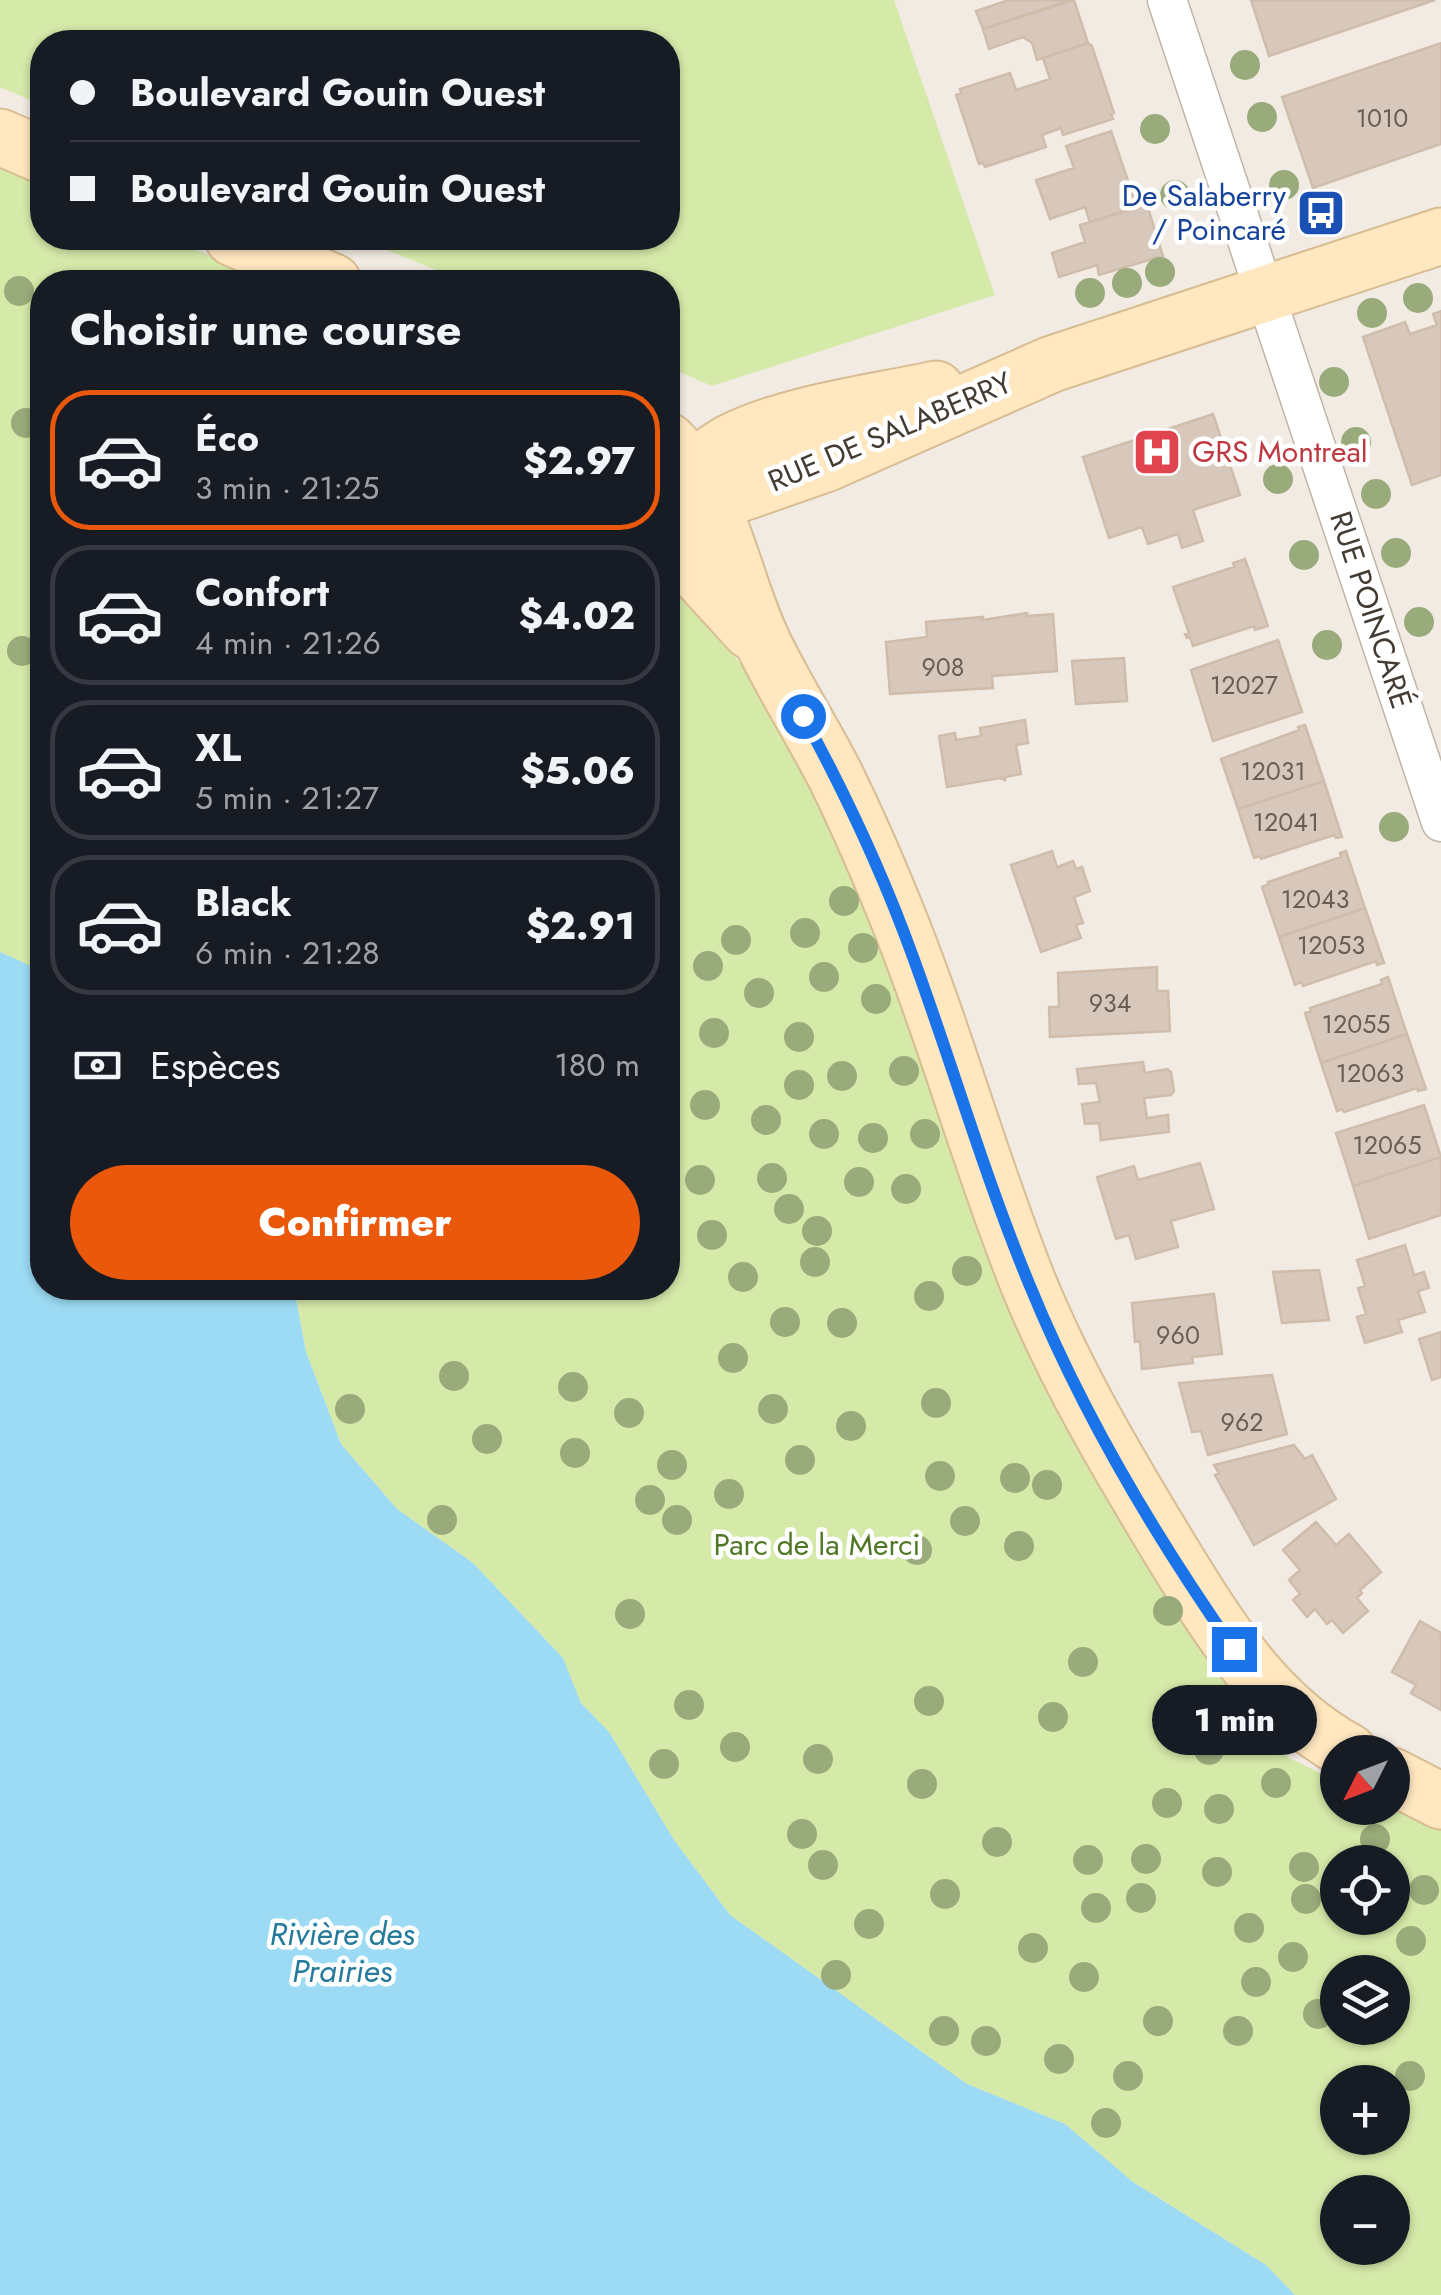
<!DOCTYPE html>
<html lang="fr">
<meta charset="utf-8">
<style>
:root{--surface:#171b24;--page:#20242c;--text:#f1f3f6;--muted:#9ea1a6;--line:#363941;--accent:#ea580c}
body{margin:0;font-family:Jost,sans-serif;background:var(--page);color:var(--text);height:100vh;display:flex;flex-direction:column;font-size:38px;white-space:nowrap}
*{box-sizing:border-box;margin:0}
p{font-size:32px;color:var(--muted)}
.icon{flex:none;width:55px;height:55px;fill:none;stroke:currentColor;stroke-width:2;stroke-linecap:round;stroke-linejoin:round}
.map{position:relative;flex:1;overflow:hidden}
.drawer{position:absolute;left:30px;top:270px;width:650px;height:1030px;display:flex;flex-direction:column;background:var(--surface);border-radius:40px;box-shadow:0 2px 8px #0004}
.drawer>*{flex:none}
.banner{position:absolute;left:30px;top:30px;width:650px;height:220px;border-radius:40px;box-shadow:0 2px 8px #0004;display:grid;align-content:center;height:220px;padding:0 40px;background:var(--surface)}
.needle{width:65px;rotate:228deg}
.fabs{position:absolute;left:1320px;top:1735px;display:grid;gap:20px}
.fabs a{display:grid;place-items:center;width:90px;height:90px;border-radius:50%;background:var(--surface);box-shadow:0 2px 8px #0004;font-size:50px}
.end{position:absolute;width:45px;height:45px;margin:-22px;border:12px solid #1a73e8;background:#fff;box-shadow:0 0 0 5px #fff}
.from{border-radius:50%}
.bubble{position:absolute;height:70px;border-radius:35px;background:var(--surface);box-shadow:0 2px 8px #0004;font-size:32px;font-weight:800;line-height:70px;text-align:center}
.banner b{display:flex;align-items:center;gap:35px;height:95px;font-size:38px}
.banner b+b{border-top:2px solid var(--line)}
.banner i{width:25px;height:25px;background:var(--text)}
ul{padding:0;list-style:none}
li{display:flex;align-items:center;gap:30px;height:140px;margin:0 20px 15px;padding:0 20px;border:5px solid var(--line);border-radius:40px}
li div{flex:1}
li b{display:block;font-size:38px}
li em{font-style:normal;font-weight:800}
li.on{border-color:var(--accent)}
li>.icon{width:90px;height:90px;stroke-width:1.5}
h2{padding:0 40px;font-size:45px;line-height:120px}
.pay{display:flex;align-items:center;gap:25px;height:110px;padding:0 40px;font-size:38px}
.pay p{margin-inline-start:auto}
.primary-button{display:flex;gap:20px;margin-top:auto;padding:20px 40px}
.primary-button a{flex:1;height:115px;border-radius:60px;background:var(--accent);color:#fff;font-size:40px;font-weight:800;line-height:115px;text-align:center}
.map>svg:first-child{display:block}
.green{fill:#d5e9a9;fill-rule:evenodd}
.water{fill:#9cdbf3}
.building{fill:#d7c8bb;stroke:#cfbcab;stroke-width:2.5}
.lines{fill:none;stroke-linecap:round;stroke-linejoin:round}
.street-casing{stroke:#c1b5a8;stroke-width:41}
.secondary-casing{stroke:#d8bc92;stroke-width:59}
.street{stroke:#fff;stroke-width:38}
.secondary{stroke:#ffe7c0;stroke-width:55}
.tree{fill:#99ab7a}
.route{stroke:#1a73e8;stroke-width:12}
.labels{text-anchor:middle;stroke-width:9;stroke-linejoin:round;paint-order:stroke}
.number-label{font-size:25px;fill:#695e55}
.transit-label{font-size:30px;fill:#164399;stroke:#fff;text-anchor:end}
.street-label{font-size:30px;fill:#443b33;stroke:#fff}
.health-label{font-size:30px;fill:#be3a42;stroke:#fff;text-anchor:start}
.park-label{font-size:30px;fill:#507725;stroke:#fff}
.water-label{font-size:32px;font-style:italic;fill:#257a9b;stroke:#fff}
</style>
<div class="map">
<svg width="1441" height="2295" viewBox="0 0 1441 2295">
<rect width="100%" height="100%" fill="#f2ebe3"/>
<path class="green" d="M0 0H894L995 295 712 386 668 367V282H465L358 238H668V42H42V105L0 87Z
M0 164 42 182V238H168L271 282H42V971L0 952Z
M668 577 708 619 774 711 851 864 1016 1322 1039 1374 1251 1721 1289 1758 1337 1781 1338 1808H1392L1393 1803 1441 1824V2295H1295L1266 2265 1133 2182 1065 2124 967 2084 730 1915 674 1840 609 1732 581 1703 563 1658 473 1563 397 1509 341 1444 306 1352 294 1288H668ZM1338 1862H1392V1918H1338ZM1338 1972H1392V2028H1338ZM1338 2082H1392V2138H1338ZM1338 2192H1392V2248H1338Z"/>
<path class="water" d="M0 952 42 971V1288H294L306 1352 341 1444 397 1509 473 1563 563 1658 581 1703 609 1732 674 1840 730 1915 967 2084 1065 2124 1133 2182 1266 2265 1295 2295H0Z"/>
<path class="building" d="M1009 0H1070L983 29 976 11Z
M1074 0 1088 43 1037 60 1032 43 1023 37 989 49 983 29Z
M1251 0H1435L1269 56Z
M1088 43 1092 46 1114 113 1111 114 1113 119 1063 135 1061 128 1042 135 1046 147 985 167 983 163 979 164 956 95 961 93 960 89 1010 73 1016 90 1050 79 1043 58Z
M1441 43V144L1313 188 1282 97Z
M1111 131 1137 207 1090 222 1085 207 1050 219 1036 180 1074 168 1066 146Z
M1147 205 1163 256 1099 275 1097 265 1059 277 1052 253 1085 242 1080 225Z
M1441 311V475L1412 485 1363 337 1405 322 1410 334 1437 325 1433 314Z
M1213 414 1240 495 1193 510 1203 541 1182 548 1178 534 1148 544 1142 527 1109 538 1083 457Z
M1245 559 1268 626 1255 630 1254 626 1193 646 1190 637 1187 638 1185 634 1189 633 1173 587 1234 567 1233 563Z
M1027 613V616L1053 614 1057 671 992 676 993 688 890 694 886 642 927 637 926 622 983 617 982 620Z
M1278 640 1302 712 1213 741 1191 670Z
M1124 658 1127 701 1076 704 1072 661Z
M1025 720 1028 743 1016 745 1021 774 1005 777V780L1000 778 947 787 939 736 955 733 956 740 981 736 980 728Z
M1305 725 1324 781 1238 809 1221 759 1299 730 1298 727Z
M1324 781 1342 837 1336 838 1334 835 1261 859 1260 856 1254 858 1238 809Z
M1052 851 1057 867 1073 861 1076 869 1082 867 1090 891 1074 897 1083 923 1076 925 1081 938 1041 952 1011 865Z
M1346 851 1365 908 1279 937 1262 887 1269 884 1268 882 1341 857 1340 853Z
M1365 908 1384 963 1377 965 1376 961 1303 986 1301 982 1295 985 1279 937Z
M1157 967V991H1168L1170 1031 1050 1037 1049 1007H1059L1058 973Z
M1388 977 1407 1034 1321 1063 1305 1013 1311 1011 1310 1008 1382 984 1381 980Z
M1407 1034 1426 1089 1418 1091 1417 1088 1344 1112 1342 1109 1337 1111 1321 1063Z
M1143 1062 1145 1073 1167 1069 1171 1072 1174 1091 1171 1095 1144 1098 1147 1118 1168 1115 1169 1132 1101 1140 1099 1123 1085 1124 1082 1104 1100 1102 1096 1083 1079 1084 1077 1069Z
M1424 1105 1441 1157 1353 1186 1336 1133Z
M1441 1157V1215L1369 1239 1353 1186Z
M1200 1163 1214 1209 1171 1221 1178 1247 1136 1259 1129 1235 1116 1239 1097 1177 1134 1166 1138 1180Z
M1405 1245 1414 1275 1424 1272 1429 1288 1418 1291 1425 1312 1398 1320 1402 1332 1365 1343 1357 1317 1366 1314 1358 1288 1365 1286 1357 1260Z
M1319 1270 1329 1320 1282 1323 1273 1272Z
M1214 1294 1222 1354 1192 1357 1193 1363 1142 1369 1140 1341 1135 1342 1132 1303Z
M1441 1332V1377L1432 1380 1419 1339Z
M1272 1375 1287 1434 1208 1455 1201 1431 1192 1432 1179 1383Z
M1294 1445 1305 1459 1312 1455 1336 1499 1254 1545 1215 1475 1219 1473 1214 1465Z
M1316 1522 1336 1545 1349 1534 1381 1572 1360 1590 1362 1593 1357 1598 1368 1611 1343 1633 1332 1620 1327 1624 1315 1609 1307 1617 1293 1600 1300 1594 1289 1580 1300 1570 1283 1550Z
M1420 1621 1441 1633V1710L1411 1693 1416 1685 1392 1672Z"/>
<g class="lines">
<g class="street-casing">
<path id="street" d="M1167 0 1441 822"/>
</g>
<g class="secondary-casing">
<path id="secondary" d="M0 137 42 155
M233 238 333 282
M668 441C726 499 731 581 767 651 788 693 814 734 836 777 858 822 878 868 897 915 946 1036 980 1163 1029 1285 1067 1378 1119 1465 1171 1551 1219 1629 1266 1707 1349 1752
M668 488C688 473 709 454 731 442 784 414 876 402 936 389
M675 503 742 493 825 464 1052 364 1441 236
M668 541 750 631
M1392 1776 1441 1801"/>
</g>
<use href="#street" class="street"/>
<use href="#secondary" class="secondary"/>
</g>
<g class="tree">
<circle cx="1245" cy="65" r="15"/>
<circle cx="1262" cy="117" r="15"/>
<circle cx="1155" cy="129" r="15"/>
<circle cx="1284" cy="185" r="15"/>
<circle cx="1175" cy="195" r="15"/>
<circle cx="1160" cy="272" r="15"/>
<circle cx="1127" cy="283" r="15"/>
<circle cx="19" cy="291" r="15"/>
<circle cx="1090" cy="293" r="15"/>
<circle cx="1418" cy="298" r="15"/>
<circle cx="1372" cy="313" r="15"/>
<circle cx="1334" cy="382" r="15"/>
<circle cx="26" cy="423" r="15"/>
<circle cx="1356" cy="442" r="15"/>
<circle cx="1278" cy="479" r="15"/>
<circle cx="1376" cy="494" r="15"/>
<circle cx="1396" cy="553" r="15"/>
<circle cx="1304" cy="555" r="15"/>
<circle cx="1419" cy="622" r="15"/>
<circle cx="1327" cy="645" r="15"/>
<circle cx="22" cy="651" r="15"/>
<circle cx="1394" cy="827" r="15"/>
<circle cx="844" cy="901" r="15"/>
<circle cx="805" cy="933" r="15"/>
<circle cx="736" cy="940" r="15"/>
<circle cx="863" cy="948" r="15"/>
<circle cx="708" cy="966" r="15"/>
<circle cx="824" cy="977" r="15"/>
<circle cx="759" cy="993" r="15"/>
<circle cx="876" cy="999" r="15"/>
<circle cx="714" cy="1033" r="15"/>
<circle cx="799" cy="1037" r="15"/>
<circle cx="904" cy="1071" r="15"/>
<circle cx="842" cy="1076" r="15"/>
<circle cx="799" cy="1085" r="15"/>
<circle cx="705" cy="1105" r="15"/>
<circle cx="766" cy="1120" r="15"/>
<circle cx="824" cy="1134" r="15"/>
<circle cx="925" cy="1134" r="15"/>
<circle cx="873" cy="1138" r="15"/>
<circle cx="772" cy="1178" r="15"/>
<circle cx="700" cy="1180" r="15"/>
<circle cx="859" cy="1182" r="15"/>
<circle cx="906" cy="1189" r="15"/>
<circle cx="789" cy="1209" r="15"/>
<circle cx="817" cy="1231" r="15"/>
<circle cx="712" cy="1235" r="15"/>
<circle cx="815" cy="1262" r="15"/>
<circle cx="967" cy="1271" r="15"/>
<circle cx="743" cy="1277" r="15"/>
<circle cx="929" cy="1296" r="15"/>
<circle cx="785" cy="1322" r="15"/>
<circle cx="842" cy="1323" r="15"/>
<circle cx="733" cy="1358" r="15"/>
<circle cx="454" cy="1376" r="15"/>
<circle cx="573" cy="1387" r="15"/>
<circle cx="936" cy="1403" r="15"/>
<circle cx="350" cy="1409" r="15"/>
<circle cx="773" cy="1409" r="15"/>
<circle cx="629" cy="1413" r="15"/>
<circle cx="851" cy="1426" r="15"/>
<circle cx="487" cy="1439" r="15"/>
<circle cx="575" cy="1453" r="15"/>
<circle cx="800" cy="1460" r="15"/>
<circle cx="672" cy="1465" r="15"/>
<circle cx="940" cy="1476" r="15"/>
<circle cx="1015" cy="1478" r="15"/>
<circle cx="1047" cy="1485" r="15"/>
<circle cx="729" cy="1494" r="15"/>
<circle cx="650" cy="1500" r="15"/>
<circle cx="442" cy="1520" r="15"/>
<circle cx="677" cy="1520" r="15"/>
<circle cx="965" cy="1521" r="15"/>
<circle cx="1019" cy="1546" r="15"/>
<circle cx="917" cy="1550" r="15"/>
<circle cx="1168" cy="1611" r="15"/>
<circle cx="630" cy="1614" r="15"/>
<circle cx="1083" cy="1662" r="15"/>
<circle cx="929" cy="1701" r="15"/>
<circle cx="689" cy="1705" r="15"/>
<circle cx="1053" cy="1717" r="15"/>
<circle cx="735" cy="1747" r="15"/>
<circle cx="1209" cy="1750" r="15"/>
<circle cx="818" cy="1759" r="15"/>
<circle cx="664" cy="1764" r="15"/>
<circle cx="1276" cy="1783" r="15"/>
<circle cx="922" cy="1784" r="15"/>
<circle cx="1167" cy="1803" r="15"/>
<circle cx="1219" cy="1809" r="15"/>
<circle cx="802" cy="1834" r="15"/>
<circle cx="1375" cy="1839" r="15"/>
<circle cx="997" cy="1842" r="15"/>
<circle cx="1146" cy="1859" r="15"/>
<circle cx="1088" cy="1860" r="15"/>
<circle cx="823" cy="1865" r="15"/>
<circle cx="1304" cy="1867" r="15"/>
<circle cx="1217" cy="1872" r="15"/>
<circle cx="1424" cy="1890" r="15"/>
<circle cx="945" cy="1894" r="15"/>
<circle cx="1141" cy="1898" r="15"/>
<circle cx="1306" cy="1899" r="15"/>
<circle cx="1096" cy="1908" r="15"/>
<circle cx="869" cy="1924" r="15"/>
<circle cx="1249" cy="1928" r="15"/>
<circle cx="1411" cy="1941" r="15"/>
<circle cx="1033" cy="1948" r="15"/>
<circle cx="1293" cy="1957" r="15"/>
<circle cx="836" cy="1975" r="15"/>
<circle cx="1084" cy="1977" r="15"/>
<circle cx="1256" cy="1982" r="15"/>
<circle cx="1318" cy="2014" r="15"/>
<circle cx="1158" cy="2021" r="15"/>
<circle cx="944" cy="2031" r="15"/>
<circle cx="1238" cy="2031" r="15"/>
<circle cx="986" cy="2041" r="15"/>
<circle cx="1059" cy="2059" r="15"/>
<circle cx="1128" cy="2076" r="15"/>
<circle cx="1410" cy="2076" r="15"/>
<circle cx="1106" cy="2123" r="15"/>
</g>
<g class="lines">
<path class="route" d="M803 716C845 793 883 874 913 957 953 1066 985 1178 1030 1286 1082 1413 1155 1536 1234 1649"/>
</g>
<defs>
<g id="bus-square" transform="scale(2.5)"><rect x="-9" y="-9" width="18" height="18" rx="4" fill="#1a4fb4" stroke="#fff"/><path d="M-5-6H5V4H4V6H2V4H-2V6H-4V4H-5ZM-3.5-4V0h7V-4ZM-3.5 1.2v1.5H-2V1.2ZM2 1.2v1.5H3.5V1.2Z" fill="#fff"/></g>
<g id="hospital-square" transform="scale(2.5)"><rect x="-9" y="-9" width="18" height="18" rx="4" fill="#e0444e" stroke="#fff"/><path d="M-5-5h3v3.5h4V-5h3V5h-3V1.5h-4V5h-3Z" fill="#fff"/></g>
</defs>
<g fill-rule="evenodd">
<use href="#bus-square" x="1321" y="213"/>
<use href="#hospital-square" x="1157" y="452"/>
</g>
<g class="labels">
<g class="number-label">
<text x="1382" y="127">1010</text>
<text x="943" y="676">908</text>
<text x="1244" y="694">12027</text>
<text x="1273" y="780">12031</text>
<text x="1286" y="831">12041</text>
<text x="1315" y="908">12043</text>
<text x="1331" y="954">12053</text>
<text x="1110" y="1012">934</text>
<text x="1356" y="1033">12055</text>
<text x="1370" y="1082">12063</text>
<text x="1387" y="1154">12065</text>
<text x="1178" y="1344">960</text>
<text x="1242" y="1431">962</text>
</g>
<g class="transit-label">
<text x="1286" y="206">De Salaberry<tspan x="1286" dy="34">/ Poincaré</tspan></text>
</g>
<g class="street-label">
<text transform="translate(890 432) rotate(-23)" y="10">RUE DE SALABERRY</text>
<text transform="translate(1371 610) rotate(72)" y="10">RUE POINCARÉ</text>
</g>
<g class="health-label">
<text x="1192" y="462">GRS Montreal</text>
</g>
<g class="park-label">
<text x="817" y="1555">Parc de la Merci</text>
</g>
<g class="water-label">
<text x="342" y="1945">Rivière des<tspan x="342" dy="37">Prairies</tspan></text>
</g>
</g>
</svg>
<div class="fabs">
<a><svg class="needle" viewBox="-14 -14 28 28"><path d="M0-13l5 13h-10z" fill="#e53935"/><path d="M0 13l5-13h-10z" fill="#9ea1a6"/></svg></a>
<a><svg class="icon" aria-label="locate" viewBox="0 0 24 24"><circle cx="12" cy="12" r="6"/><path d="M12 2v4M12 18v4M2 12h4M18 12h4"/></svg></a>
<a><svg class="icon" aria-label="layers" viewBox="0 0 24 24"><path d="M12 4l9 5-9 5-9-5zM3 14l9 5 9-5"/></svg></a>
<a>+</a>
<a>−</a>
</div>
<i class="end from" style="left:803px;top:716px"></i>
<i class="end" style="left:1234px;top:1649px"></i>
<div class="bubble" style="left:1152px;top:1685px;width:165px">1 min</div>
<div class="banner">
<b><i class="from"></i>Boulevard Gouin Ouest</b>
<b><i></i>Boulevard Gouin Ouest</b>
</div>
<section class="drawer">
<h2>Choisir une course</h2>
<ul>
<li class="on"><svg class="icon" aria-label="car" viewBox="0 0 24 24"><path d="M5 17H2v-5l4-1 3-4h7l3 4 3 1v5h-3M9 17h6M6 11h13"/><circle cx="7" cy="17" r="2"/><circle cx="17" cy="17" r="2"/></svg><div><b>Éco</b><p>3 min · 21:25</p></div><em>$2.97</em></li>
<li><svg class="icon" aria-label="car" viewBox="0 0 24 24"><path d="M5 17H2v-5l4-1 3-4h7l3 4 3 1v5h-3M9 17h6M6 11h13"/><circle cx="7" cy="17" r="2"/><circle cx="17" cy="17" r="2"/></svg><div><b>Confort</b><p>4 min · 21:26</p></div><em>$4.02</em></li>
<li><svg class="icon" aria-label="car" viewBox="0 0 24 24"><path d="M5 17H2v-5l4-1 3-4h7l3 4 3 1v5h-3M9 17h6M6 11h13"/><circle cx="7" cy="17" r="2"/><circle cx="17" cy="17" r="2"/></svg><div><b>XL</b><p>5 min · 21:27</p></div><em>$5.06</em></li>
<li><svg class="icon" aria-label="car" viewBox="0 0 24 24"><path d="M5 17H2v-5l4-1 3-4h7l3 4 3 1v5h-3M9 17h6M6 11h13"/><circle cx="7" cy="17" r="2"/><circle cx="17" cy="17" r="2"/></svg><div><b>Black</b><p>6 min · 21:28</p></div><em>$2.91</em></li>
</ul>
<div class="pay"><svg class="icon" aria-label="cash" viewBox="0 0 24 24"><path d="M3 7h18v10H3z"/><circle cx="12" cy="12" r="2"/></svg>Espèces<p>180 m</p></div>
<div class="primary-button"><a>Confirmer</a></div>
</section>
</div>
